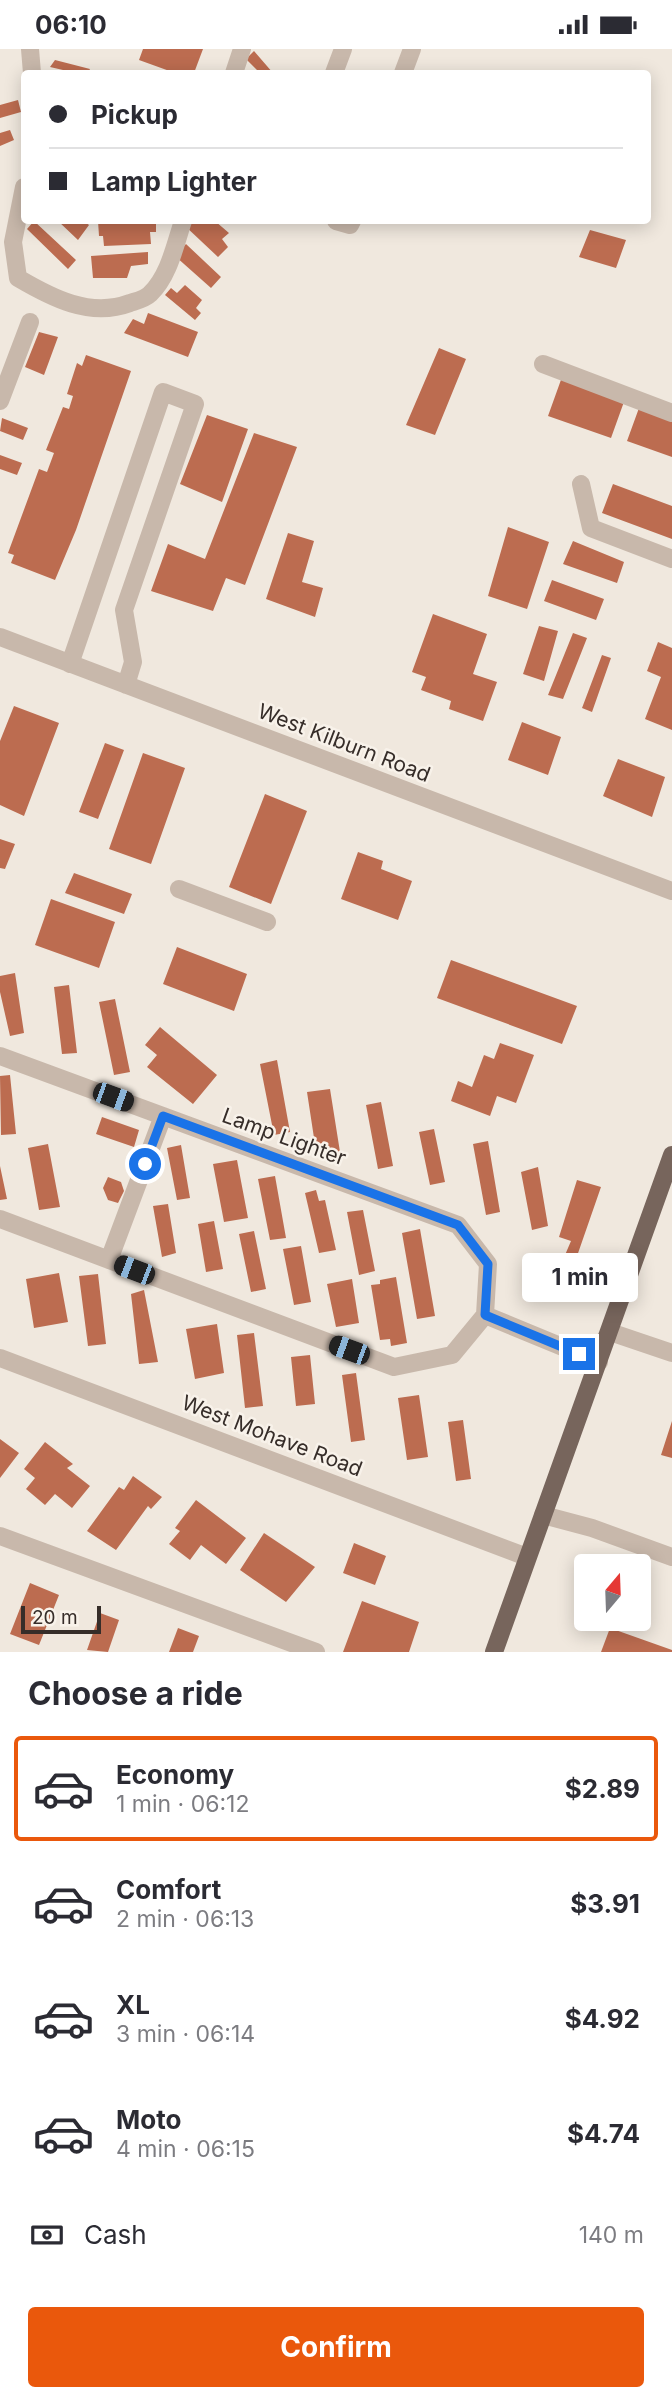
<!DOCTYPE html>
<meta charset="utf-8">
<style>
:root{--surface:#fff;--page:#f7f7f7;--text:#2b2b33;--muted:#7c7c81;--line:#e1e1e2;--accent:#ea580c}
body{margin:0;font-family:Inter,sans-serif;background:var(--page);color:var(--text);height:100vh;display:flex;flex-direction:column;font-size:26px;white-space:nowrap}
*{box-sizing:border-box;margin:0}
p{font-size:23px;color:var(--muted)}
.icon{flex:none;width:38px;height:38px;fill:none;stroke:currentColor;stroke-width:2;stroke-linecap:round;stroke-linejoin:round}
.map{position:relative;height:1603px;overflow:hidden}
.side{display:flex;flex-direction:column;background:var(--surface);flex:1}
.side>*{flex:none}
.guide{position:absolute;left:21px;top:21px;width:630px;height:154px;border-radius:7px;box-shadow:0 4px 18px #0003;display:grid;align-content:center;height:154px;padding:0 28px;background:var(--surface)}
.needle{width:46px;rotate:19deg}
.tools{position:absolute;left:574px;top:1505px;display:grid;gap:14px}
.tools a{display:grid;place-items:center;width:77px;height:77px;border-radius:7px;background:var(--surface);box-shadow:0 4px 18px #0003;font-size:35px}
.scale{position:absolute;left:21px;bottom:18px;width:80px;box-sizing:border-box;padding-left:7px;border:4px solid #362d29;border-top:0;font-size:19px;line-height:24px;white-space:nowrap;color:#362d29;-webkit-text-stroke:5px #f8f2ea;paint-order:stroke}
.end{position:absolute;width:32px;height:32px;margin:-16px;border:9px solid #1a73e8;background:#fff;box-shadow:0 0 0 4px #fff}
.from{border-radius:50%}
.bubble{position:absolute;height:49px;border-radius:7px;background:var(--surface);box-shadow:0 4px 18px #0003;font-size:23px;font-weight:700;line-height:49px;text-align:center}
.car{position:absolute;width:21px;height:42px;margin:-21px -10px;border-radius:9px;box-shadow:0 0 5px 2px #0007;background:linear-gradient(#222 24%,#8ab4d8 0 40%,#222 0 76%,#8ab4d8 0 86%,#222 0)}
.guide b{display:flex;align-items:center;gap:24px;height:66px;font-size:26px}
.guide b+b{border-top:2px solid var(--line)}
.guide i{width:18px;height:18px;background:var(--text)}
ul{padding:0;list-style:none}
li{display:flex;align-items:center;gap:21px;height:105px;margin:0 14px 10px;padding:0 14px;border:4px solid transparent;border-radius:7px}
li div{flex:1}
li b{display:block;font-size:26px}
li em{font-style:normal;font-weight:700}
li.on{border-color:var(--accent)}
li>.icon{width:63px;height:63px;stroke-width:1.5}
h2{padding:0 28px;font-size:32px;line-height:84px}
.pay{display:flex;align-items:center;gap:18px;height:77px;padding:0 28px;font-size:26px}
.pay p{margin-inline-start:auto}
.button{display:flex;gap:14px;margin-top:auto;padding:14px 28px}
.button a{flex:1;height:80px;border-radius:7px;background:var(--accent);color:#fff;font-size:28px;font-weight:700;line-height:80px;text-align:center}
.status{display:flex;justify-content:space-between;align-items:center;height:49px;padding:0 35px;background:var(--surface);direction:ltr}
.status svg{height:19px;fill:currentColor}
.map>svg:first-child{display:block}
.building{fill:#bc6c50}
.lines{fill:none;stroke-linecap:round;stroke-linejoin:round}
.minor{stroke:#c8b8ab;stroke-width:18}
.major{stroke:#77655c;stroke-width:18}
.route{stroke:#1a73e8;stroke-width:9}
.labels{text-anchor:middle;stroke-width:5;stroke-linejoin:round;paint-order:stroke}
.street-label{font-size:21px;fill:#362d29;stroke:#f8f2ea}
</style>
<div class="status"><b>06:10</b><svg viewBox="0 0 49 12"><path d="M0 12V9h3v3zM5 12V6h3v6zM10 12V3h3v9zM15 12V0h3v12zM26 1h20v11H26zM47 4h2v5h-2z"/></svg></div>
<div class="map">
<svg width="672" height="1603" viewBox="0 0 672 1603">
<rect width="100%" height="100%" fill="#f0e8de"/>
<path class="building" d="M143 0H203L194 24H175L139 11Z
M254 2 273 24H260L246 10Z
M55 11 90 20 88 24H76L50 18Z
M18 51 21 63 0 69V56Z
M10 81 14 91 0 97V84Z
M34 172 76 211 68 220 27 180Z
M58 172H84L89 176 78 191Z
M98 172H156V183H150L151 195 104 197 103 187H99Z
M189 172H199L201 174 204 172H215L229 184 222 190 228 198 218 208 184 176Z
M590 181 626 191 616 219 579 208Z
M186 195 221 228 211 239 175 207Z
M148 203V215L131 217 127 229H93L91 207Z
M185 236 202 251 196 259 201 264 195 271 165 246 171 239 177 244Z
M148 264 198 283 188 308 124 284 133 270 144 275Z
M39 283 58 288 44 326 25 318Z
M439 299 466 310 435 386 406 376Z
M86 306 131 322 76 481 55 531 11 514 14 506 8 504 39 420 47 423 54 404 46 401 63 358 69 360 73 347 67 345 77 314 82 317Z
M562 328 625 350 611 389 548 367Z
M639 359 672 371V408L627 392Z
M207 366 248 380 222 453 180 435Z
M2 369 28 379 23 391 0 382Z
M254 384 297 398 245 536 226 529 213 562 151 542 168 495 205 510Z
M0 406 22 414 17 426 0 420Z
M613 435 672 457V490L602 464Z
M508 478 549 493 527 560 488 547Z
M288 484 314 492 302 533 323 539 315 568 266 550Z
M573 492 624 513 617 534 563 515Z
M552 531 604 550 596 571 544 552Z
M433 565 487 585 473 625 497 633 483 672 449 660 451 652 421 641 426 628 412 623Z
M539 577 558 582 544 632 523 625Z
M573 584 587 589 563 650 548 646Z
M658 593 672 599V681L645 670 661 628 647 622Z
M602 606 611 609 592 663 582 659Z
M14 657 59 674 24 767 0 756V692Z
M522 673 561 688 548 726 508 711Z
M105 694 124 701 98 770 79 763Z
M143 704 185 719 151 815 109 800Z
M618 710 665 728 652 768 603 747Z
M265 745 307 762 271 855 229 838Z
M0 790 15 795 5 820 0 819Z
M358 803 383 812 381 820 412 832 398 871 341 850Z
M74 824 132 845 124 865 65 844Z
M51 850 115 873 99 919 35 896Z
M177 898 247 925 234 962 163 935Z
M451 911 577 957 562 995 437 949Z
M15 924 24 984 10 987 0 943V927Z
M69 936 77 1004 62 1005 54 938Z
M115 950 130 1023 114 1026 99 953Z
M160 978 217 1026 193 1055 147 1018 157 1006 145 996Z
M500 994 534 1006 516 1054 497 1047 490 1067 451 1052 458 1032 472 1038 484 1006 494 1010Z
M277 1011 290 1083 274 1086 260 1015Z
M10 1026 16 1085 1 1086 0 1027Z
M330 1040 340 1103 329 1105 328 1100 316 1102 307 1043Z
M381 1053 393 1117 378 1120 366 1056Z
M102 1068 139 1081 134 1098 96 1085Z
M434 1080 445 1133 430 1136 419 1083Z
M488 1092 500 1163 486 1166 473 1095Z
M48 1095 60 1158 39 1161 28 1099Z
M181 1096 190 1149 177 1151 167 1099Z
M237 1111 248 1169 224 1173 213 1115Z
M0 1117 7 1150 0 1151Z
M538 1118 548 1177 532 1181 521 1123Z
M275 1127 286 1189 270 1191 258 1130Z
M108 1128 121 1133 124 1142 118 1154 108 1151 103 1139Z
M577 1131 601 1138 576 1210 565 1206 571 1192 559 1188Z
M316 1141 319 1152 325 1151 336 1201 319 1204 305 1144Z
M168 1155 176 1204 162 1208 153 1157Z
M363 1161 375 1222 359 1226 347 1163Z
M214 1172 223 1220 206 1223 198 1175Z
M420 1180 435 1267 417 1270 402 1184Z
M254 1182 266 1240 251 1243 239 1185Z
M301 1197 311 1253 294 1256 283 1200Z
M59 1224 68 1273 34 1279 26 1230Z
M98 1225 106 1295 88 1297 79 1227Z
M396 1228 407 1294 391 1297 390 1290 380 1291 371 1236 380 1235V1231Z
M352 1230 359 1274 336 1278 327 1235Z
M144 1241 158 1313 139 1315 131 1245Z
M217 1275 224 1324 195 1330 186 1280Z
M254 1284 263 1357 245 1359 237 1286Z
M310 1306 315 1355 296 1357 291 1308Z
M356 1324 365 1391 351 1393 342 1326Z
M419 1346 428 1408 407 1411 398 1349Z
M463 1371 471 1430 456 1432 448 1373Z
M672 1372V1409L661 1406Z
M0 1390 19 1404 0 1429Z
M45 1393 73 1415 67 1419 90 1437 72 1459 55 1445 45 1456 26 1440 35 1429 24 1420Z
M133 1427 162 1448 151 1460 148 1457 116 1501 87 1482 119 1438 124 1441Z
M196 1451 246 1489 226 1515 201 1496 190 1511 169 1495 180 1482 175 1479Z
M264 1484 315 1518 286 1553 240 1521Z
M354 1494 386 1507 375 1536 343 1524Z
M30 1534 59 1546 39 1596 10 1585Z
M362 1552 419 1573 409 1603H343Z
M100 1564 119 1571 108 1603 87 1601Z
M178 1579 199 1587 193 1603H169Z
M610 1579 672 1601V1603H601Z"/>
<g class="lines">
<path class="minor" d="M30 0 32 24
M234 24 242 0
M334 24 343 0
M403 24 412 0
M24 138 13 193 18 229C52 249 90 269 130 254 136 252 145 250 150 245 169 227 175 196 183 172
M336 172 350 176 352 172
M543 315 672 364
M0 352 30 273
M581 435 591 479 672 510
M0 588 672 842
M70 615 163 343 195 355 124 561 133 613 126 636
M179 840 267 873
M0 1007 458 1176 488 1215 485 1266 452 1306 394 1318 0 1170
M109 1211 163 1067
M485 1266 599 1313
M610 1283 672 1304
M0 1309 527 1508
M543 1466 592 1479 672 1508
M0 1487 316 1603"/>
<path class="major" d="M494 1603 672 1106"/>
</g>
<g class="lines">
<path class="route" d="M145 1115 163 1067 458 1176 488 1215 485 1266 579 1305"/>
</g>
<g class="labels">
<g class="street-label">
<text transform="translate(344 694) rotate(21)" y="7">West Kilburn Road</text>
<text transform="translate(284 1088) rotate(20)" y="7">Lamp Lighter</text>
<text transform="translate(272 1387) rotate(21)" y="7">West Mohave Road</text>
</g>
</g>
</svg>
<div class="tools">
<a><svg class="needle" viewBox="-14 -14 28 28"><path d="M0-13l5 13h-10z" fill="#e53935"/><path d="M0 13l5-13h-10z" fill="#7c7c81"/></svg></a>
</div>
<div class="scale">20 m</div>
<i class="end from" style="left:145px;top:1115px"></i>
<i class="end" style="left:579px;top:1305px"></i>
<div class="bubble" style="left:522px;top:1204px;width:116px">1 min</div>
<i class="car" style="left:113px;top:1048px;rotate:110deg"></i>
<i class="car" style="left:134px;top:1221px;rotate:291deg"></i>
<i class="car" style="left:349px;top:1301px;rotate:290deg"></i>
<div class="guide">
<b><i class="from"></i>Pickup</b>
<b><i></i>Lamp Lighter</b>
</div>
</div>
<section class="side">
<h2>Choose a ride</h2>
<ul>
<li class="on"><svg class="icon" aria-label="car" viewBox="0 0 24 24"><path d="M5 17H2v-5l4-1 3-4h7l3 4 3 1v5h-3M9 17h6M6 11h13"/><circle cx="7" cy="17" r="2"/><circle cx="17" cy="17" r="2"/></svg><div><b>Economy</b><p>1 min · 06:12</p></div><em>$2.89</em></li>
<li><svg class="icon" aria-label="car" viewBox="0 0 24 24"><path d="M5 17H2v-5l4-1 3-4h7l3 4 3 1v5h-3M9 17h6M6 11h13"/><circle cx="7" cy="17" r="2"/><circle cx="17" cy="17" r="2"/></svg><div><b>Comfort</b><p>2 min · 06:13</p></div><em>$3.91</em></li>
<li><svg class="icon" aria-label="car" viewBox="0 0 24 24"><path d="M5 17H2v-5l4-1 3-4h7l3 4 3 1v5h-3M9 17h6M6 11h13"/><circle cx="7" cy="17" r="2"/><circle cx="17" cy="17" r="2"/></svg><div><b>XL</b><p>3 min · 06:14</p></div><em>$4.92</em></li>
<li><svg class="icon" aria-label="car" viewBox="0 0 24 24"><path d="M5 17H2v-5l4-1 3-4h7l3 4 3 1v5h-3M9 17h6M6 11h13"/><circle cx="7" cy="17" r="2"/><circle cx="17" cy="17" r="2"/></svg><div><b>Moto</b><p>4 min · 06:15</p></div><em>$4.74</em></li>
</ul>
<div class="pay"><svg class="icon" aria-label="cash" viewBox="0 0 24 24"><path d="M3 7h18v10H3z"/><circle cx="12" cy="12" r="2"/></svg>Cash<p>140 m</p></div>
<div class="button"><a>Confirm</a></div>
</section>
